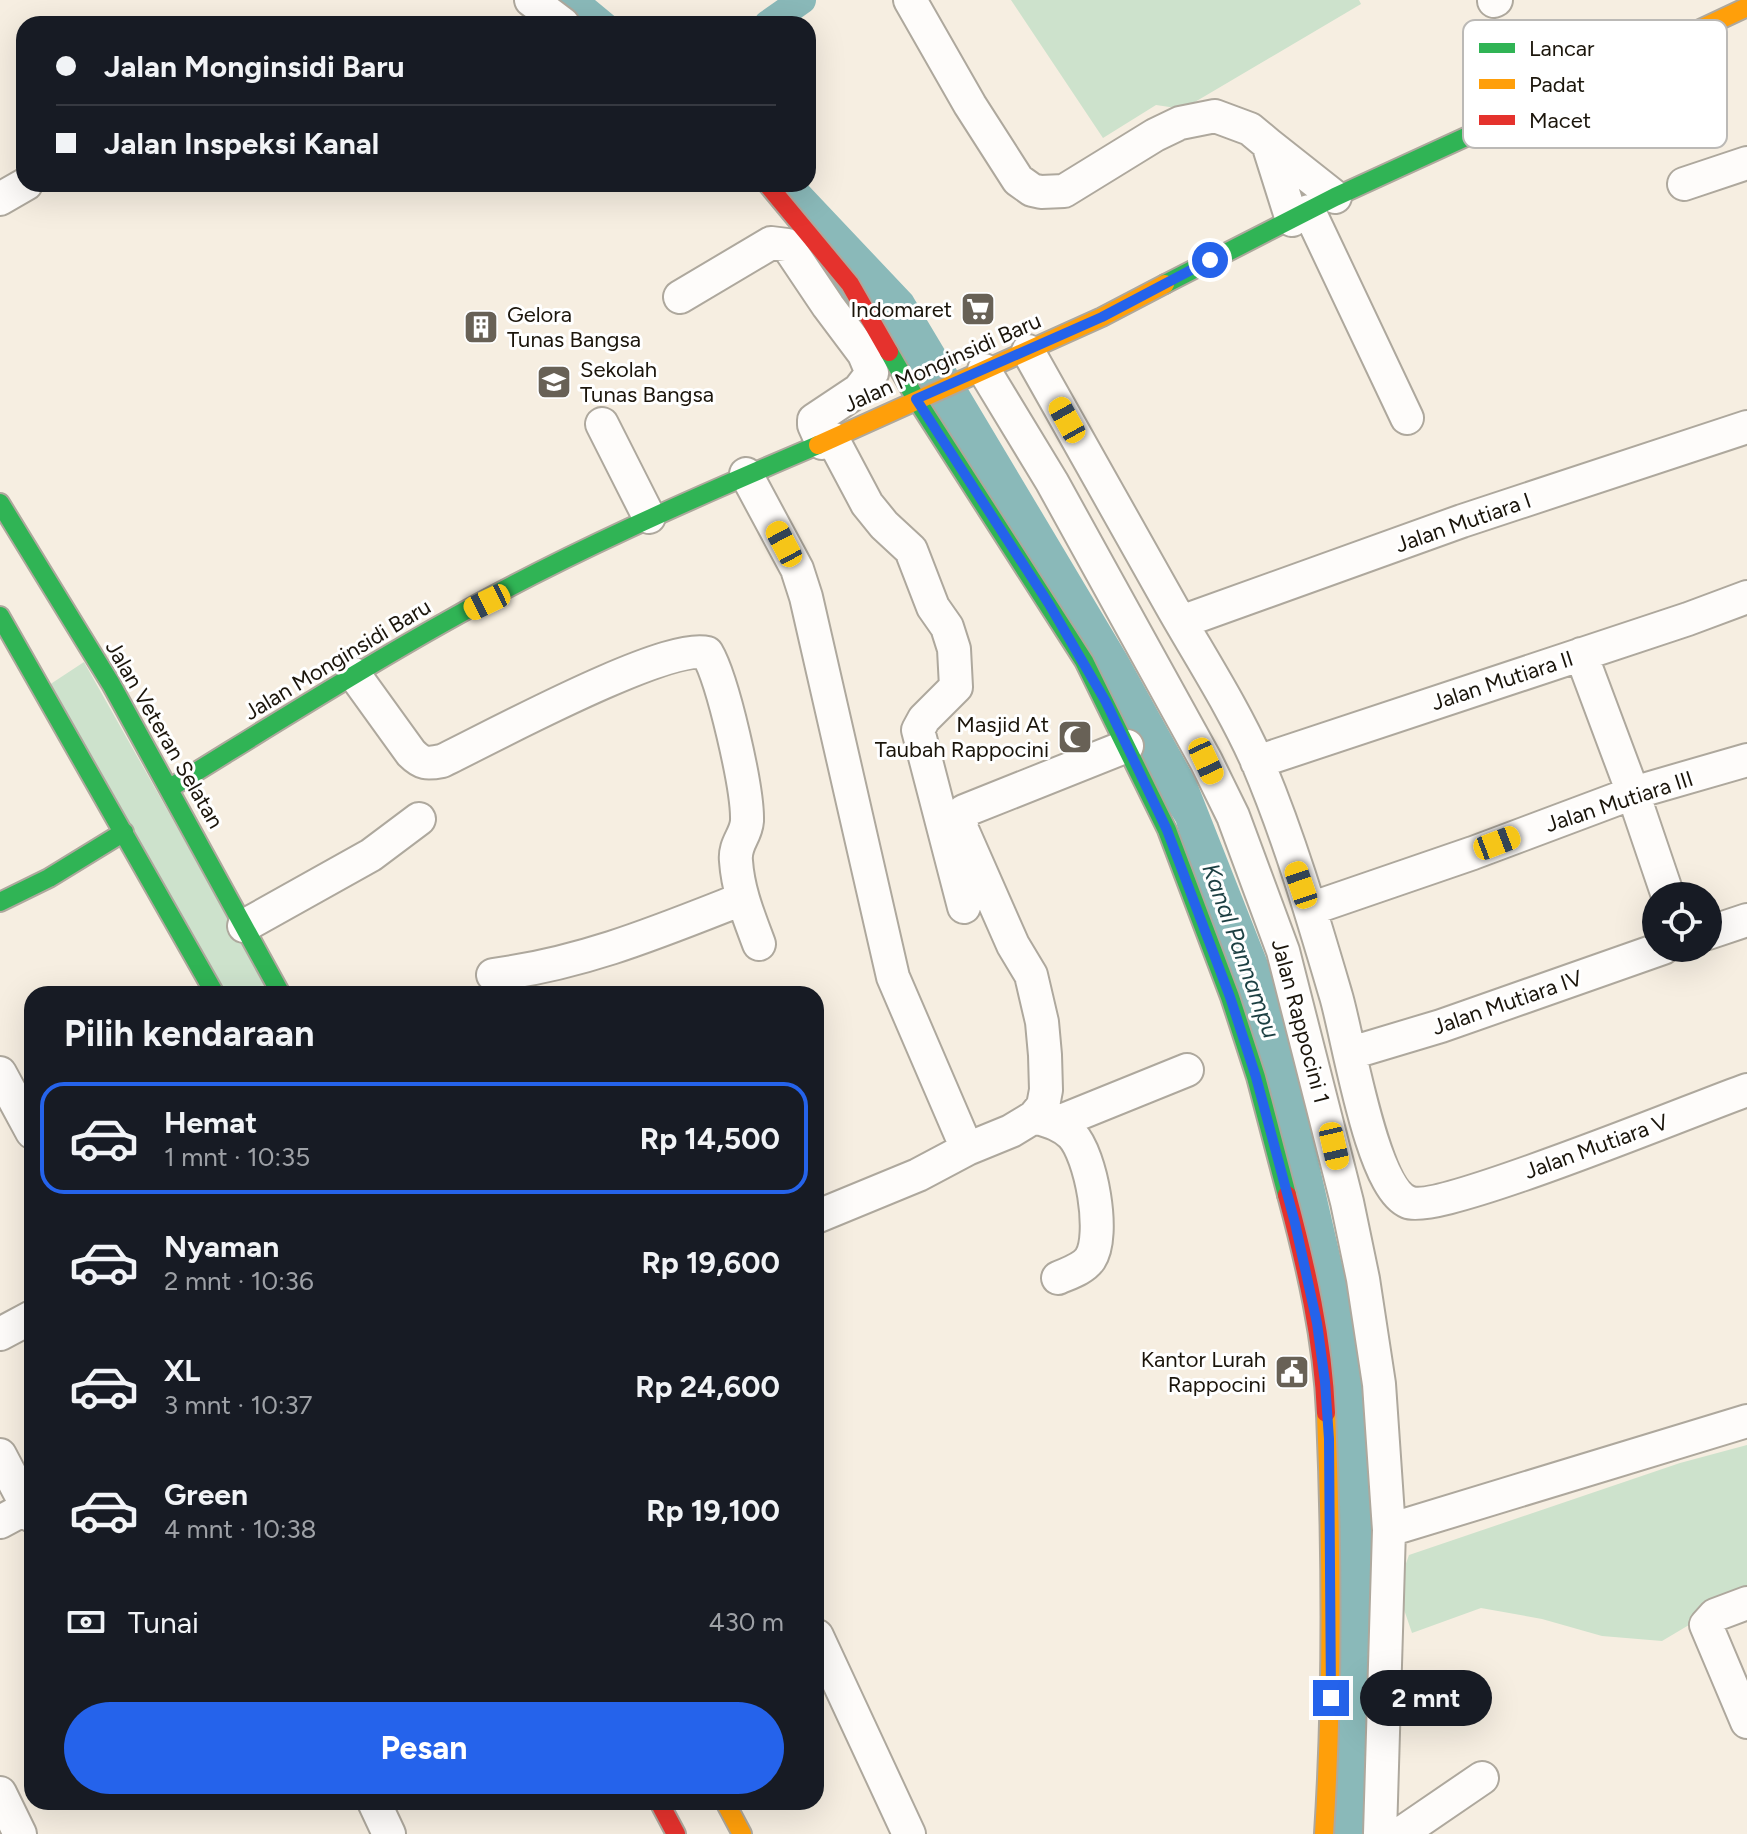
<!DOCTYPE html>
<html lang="id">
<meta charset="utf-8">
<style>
:root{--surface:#171b24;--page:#20242c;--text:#f1f3f6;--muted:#9ea1a6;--line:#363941;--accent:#2563eb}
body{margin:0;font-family:Figtree,sans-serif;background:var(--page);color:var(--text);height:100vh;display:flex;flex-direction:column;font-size:30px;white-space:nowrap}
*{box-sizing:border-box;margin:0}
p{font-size:26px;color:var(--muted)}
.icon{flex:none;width:44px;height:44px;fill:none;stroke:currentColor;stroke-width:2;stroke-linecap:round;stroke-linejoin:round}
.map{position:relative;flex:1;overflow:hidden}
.panel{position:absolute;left:24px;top:986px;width:800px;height:824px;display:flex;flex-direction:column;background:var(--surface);border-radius:24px;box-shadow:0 8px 32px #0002}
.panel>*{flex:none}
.hud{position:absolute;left:16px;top:16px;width:800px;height:176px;border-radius:24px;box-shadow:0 8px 32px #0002;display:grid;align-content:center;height:176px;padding:0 40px;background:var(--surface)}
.controls{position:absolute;left:1642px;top:882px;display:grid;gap:16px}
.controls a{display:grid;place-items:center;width:80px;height:80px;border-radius:50%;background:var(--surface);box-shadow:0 8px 32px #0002;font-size:40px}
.end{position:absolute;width:36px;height:36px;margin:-18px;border:10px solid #2563eb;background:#fff;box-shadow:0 0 0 4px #fff}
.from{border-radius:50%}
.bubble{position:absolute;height:56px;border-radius:28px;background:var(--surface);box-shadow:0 8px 32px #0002;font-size:26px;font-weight:700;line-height:56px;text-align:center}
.car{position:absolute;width:24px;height:48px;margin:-24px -12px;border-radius:10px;box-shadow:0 0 6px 2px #0007;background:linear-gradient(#f5c518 24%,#345 0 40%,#f5c518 0 76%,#345 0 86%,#f5c518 0)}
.hud b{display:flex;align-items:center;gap:28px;height:76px;font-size:30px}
.hud b+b{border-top:2px solid var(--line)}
.hud i{width:20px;height:20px;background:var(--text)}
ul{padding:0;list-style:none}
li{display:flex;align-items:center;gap:24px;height:112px;margin:0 16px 12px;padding:0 24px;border:4px solid transparent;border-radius:24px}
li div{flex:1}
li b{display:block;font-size:30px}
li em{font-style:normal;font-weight:700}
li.on{border-color:var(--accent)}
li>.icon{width:72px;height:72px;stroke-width:1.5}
h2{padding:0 40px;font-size:36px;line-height:96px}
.pay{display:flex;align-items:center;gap:20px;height:88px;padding:0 40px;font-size:30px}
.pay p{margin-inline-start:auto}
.cta{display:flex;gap:16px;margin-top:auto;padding:16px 40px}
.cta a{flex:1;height:92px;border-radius:48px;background:var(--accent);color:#fff;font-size:32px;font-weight:700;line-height:92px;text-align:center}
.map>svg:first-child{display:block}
.green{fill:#cde2cc}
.water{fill:#8ab9b9}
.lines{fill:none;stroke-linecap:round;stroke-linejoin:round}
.canal{stroke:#8ab9b9;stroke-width:28}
.street-casing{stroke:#aea89d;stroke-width:36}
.fast-casing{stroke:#aea89d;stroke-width:22}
.slow-casing{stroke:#aea89d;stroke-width:22}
.jam-casing{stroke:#aea89d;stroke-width:22}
.street{stroke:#fefcfa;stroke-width:32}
.fast{stroke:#30b455;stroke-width:18}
.slow{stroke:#ff9f0a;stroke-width:18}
.jam{stroke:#e5322d;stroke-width:18}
.route{stroke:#2563eb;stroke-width:10}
.labels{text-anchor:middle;stroke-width:6;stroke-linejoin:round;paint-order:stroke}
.poi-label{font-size:22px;fill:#1b150b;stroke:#fff;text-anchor:end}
.street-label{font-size:22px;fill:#1b150b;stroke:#fff}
.water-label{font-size:24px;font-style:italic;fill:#1c3f42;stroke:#fff}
.key{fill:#fff;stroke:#bbb9b6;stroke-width:2}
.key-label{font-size:22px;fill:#1b150b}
</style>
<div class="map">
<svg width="1747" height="1834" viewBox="0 0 1747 1834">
<rect width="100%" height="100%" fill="#f6eee1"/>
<path class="green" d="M1011 0H1359L1361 4 1183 109 1156 105 1103 138Z
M84 662 271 994H221L46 687Z
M1747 1445V1601L1694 1622 1662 1641 1602 1636 1542 1619 1481 1608 1412 1633 1397 1589 1409 1555 1680 1463Z"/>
<path class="water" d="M547 0H595L624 24H576Z
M770 184H807L912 295 1127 655 1196 780 1271 970 1312 1133 1357 1329 1373 1499 1372 1834H1331L1321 1301 1176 822Z"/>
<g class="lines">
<path class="canal" d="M768 24 802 0"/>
<g class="street-casing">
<path id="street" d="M531 0 563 24
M910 0 970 105 1018 180 1032 190 1041 192 1064 191 1155 135 1180 123 1215 116 1250 129 1268 144 1292 220
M1494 1 1496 0
M1268 144 1335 197
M1684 184 1747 163
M0 199 26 184
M1309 211 1407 418
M680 297 771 243 787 245 828 306 864 354 872 373 859 390 814 420V425L822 443
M1028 351C1076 436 1124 522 1172 607 1201 658 1233 707 1257 761 1289 836 1313 918 1336 996 1348 1036 1371 1187 1408 1202 1439 1215 1698 1107 1747 1090
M984 370 1052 482 1206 761 1233 816 1283 951 1347 1202 1363 1279 1379 1384 1389 1530 1380 1834
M602 424 649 517
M832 438 867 504 884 525 911 550 933 607 947 627 954 649 956 687 924 719 918 730 964 907
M746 474 797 569 806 597 893 977 967 1149
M1181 622 1462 521 1747 427
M1581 654 1633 793 1668 896
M354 674 411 753C422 764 427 764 442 761 488 739 666 642 707 653 723 680 748 789 747 821 746 836 734 844 736 861 738 891 749 917 759 944
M1257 762 1688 619 1747 597
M1310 909 1473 853 1633 793 1747 760
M244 926 371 855 419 819
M1708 933 1747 920
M493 975C584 963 658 932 742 899
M1351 1053 1441 1026 1663 948
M0 1073 32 1132
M1034 1117C1048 1121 1061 1124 1072 1135 1091 1155 1106 1235 1090 1259 1083 1269 1069 1273 1058 1278
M1056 1123 1187 1070
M816 1217 918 1175 967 1149 1011 1131 1034 1117 1043 1106 1046 1090 1045 1055 1042 1022 1031 975 1013 945 961 827 964 811 1127 746
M0 1334 32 1317
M0 1455 32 1516
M0 1522 32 1505
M1389 1530 1747 1421
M1747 1603 1715 1615 1706 1625 1747 1722
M817 1636 909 1834
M0 1793 20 1834
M374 1802 389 1834
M1400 1834 1482 1778"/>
</g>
<g class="fast-casing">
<path id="fast" d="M1165 284 1335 197 1647 54
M889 352 916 399 1084 661 1167 830 1230 997 1256 1077 1287 1195
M0 503 111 684 281 994
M0 616 215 994
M170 788C261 732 352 674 445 622 565 554 691 499 818 445
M0 902 49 878 124 832"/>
</g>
<g class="slow-casing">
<path id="slow" d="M1647 54 1747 7
M818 445 1102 317 1165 284
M725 1802 742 1834
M1324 1834C1333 1694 1332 1554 1326 1413"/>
</g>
<g class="jam-casing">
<path id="jam" d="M767 184 850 284 889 352
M1287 1195C1306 1266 1323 1339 1326 1413
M659 1802 676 1834"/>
</g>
<use href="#street" class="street"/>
<use href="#fast" class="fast"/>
<use href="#slow" class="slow"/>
<use href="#jam" class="jam"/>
</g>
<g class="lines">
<path class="route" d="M1210 260 1102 317 916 399 1049 604 1106 702 1167 830 1230 997 1256 1077 1295 1223 1317 1323 1325 1382 1329 1439 1331 1698"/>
</g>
<defs>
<g id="supermarket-square" transform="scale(1.8)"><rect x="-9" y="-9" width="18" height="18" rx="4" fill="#686156" stroke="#fff"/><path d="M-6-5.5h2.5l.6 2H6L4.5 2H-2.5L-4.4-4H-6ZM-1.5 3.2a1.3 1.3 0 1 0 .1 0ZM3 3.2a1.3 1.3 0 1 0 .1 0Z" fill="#fff"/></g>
<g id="building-square" transform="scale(1.8)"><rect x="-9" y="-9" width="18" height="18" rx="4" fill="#686156" stroke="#fff"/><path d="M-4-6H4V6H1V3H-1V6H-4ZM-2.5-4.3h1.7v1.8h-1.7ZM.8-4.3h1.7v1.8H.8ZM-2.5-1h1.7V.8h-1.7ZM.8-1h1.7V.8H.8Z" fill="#fff"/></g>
<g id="school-square" transform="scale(1.8)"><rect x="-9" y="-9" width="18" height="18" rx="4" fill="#686156" stroke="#fff"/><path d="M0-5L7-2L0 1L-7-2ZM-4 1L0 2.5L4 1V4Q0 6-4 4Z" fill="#fff"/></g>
<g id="mosque-square" transform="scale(1.8)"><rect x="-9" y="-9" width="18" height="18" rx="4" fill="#686156" stroke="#fff"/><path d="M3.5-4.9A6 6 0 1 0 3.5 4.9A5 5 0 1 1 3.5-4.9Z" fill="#fff"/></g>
<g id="civic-square" transform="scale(1.8)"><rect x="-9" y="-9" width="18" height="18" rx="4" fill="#686156" stroke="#fff"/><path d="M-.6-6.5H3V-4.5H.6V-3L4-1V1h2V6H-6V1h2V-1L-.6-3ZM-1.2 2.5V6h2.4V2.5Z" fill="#fff"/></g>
</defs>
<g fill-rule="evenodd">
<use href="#supermarket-square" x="978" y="309"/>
<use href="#building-square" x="481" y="327"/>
<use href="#school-square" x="554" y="382"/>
<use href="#mosque-square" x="1075" y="737"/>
<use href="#civic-square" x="1292" y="1372"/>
</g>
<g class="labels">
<g class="poi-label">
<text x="952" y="317">Indomaret</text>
<text x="507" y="322" text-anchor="start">Gelora<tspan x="507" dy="25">Tunas Bangsa</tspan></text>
<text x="580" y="377" text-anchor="start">Sekolah<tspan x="580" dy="25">Tunas Bangsa</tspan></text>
<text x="1049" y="732">Masjid At<tspan x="1049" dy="25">Taubah Rappocini</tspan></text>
<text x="1266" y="1367">Kantor Lurah<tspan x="1266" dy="25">Rappocini</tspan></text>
</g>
<g class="street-label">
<text transform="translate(942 362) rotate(-24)" y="8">Jalan Monginsidi Baru</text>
<text transform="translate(1463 522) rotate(-19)" y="8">Jalan Mutiara I</text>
<text transform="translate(337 659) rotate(-31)" y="8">Jalan Monginsidi Baru</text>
<text transform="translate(1502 680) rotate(-18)" y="8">Jalan Mutiara II</text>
<text transform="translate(165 734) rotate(60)" y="8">Jalan Veteran Selatan</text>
<text transform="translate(1619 801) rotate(-18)" y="8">Jalan Mutiara III</text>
<text transform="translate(1507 1002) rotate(-19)" y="8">Jalan Mutiara IV</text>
<text transform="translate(1301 1021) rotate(75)" y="8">Jalan Rappocini 1</text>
<text transform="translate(1596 1146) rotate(-20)" y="8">Jalan Mutiara V</text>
</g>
<g class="water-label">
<text transform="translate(1241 951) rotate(70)" y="8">Kanal Pannampu</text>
</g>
</g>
<rect x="1463" y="20" width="264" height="128" rx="12" class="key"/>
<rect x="1479" y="43" width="36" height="10" fill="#30b455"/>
<rect x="1479" y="79" width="36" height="10" fill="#ff9f0a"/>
<rect x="1479" y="115" width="36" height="10" fill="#e5322d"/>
<g class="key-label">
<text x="1529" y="56">Lancar</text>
<text x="1529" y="92">Padat</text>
<text x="1529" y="128">Macet</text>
</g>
</svg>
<div class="controls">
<a><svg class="icon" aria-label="locate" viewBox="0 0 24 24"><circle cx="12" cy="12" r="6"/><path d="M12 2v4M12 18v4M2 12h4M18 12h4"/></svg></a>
</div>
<i class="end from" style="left:1210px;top:260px"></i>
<i class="end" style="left:1331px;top:1698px"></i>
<div class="bubble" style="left:1360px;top:1670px;width:132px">2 mnt</div>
<i class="car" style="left:1067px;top:420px;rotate:331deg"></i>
<i class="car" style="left:784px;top:544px;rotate:332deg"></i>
<i class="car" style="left:487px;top:602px;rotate:244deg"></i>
<i class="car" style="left:1206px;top:761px;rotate:155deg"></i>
<i class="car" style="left:1497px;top:843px;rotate:69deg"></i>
<i class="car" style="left:1301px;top:885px;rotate:341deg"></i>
<i class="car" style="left:1334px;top:1146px;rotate:167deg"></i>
<div class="hud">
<b><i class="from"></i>Jalan Monginsidi Baru</b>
<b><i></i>Jalan Inspeksi Kanal</b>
</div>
<section class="panel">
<h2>Pilih kendaraan</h2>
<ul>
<li class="on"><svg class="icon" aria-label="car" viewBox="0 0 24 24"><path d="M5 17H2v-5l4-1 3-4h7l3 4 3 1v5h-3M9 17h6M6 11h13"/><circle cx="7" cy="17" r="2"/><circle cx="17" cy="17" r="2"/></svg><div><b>Hemat</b><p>1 mnt · 10:35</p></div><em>Rp 14,500</em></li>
<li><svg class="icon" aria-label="car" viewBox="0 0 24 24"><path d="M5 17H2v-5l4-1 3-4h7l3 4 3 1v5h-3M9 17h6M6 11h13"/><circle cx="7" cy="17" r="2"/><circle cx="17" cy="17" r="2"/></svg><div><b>Nyaman</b><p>2 mnt · 10:36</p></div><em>Rp 19,600</em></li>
<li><svg class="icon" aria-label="car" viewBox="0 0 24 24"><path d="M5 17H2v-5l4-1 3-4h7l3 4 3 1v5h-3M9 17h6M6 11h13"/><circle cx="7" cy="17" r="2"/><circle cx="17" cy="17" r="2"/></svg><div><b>XL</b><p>3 mnt · 10:37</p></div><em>Rp 24,600</em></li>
<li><svg class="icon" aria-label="car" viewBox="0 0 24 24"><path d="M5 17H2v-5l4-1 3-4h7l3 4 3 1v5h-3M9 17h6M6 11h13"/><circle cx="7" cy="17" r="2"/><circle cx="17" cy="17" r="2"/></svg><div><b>Green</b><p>4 mnt · 10:38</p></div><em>Rp 19,100</em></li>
</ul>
<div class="pay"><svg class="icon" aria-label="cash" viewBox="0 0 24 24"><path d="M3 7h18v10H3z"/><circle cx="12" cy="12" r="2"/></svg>Tunai<p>430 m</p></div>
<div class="cta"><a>Pesan</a></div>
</section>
</div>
